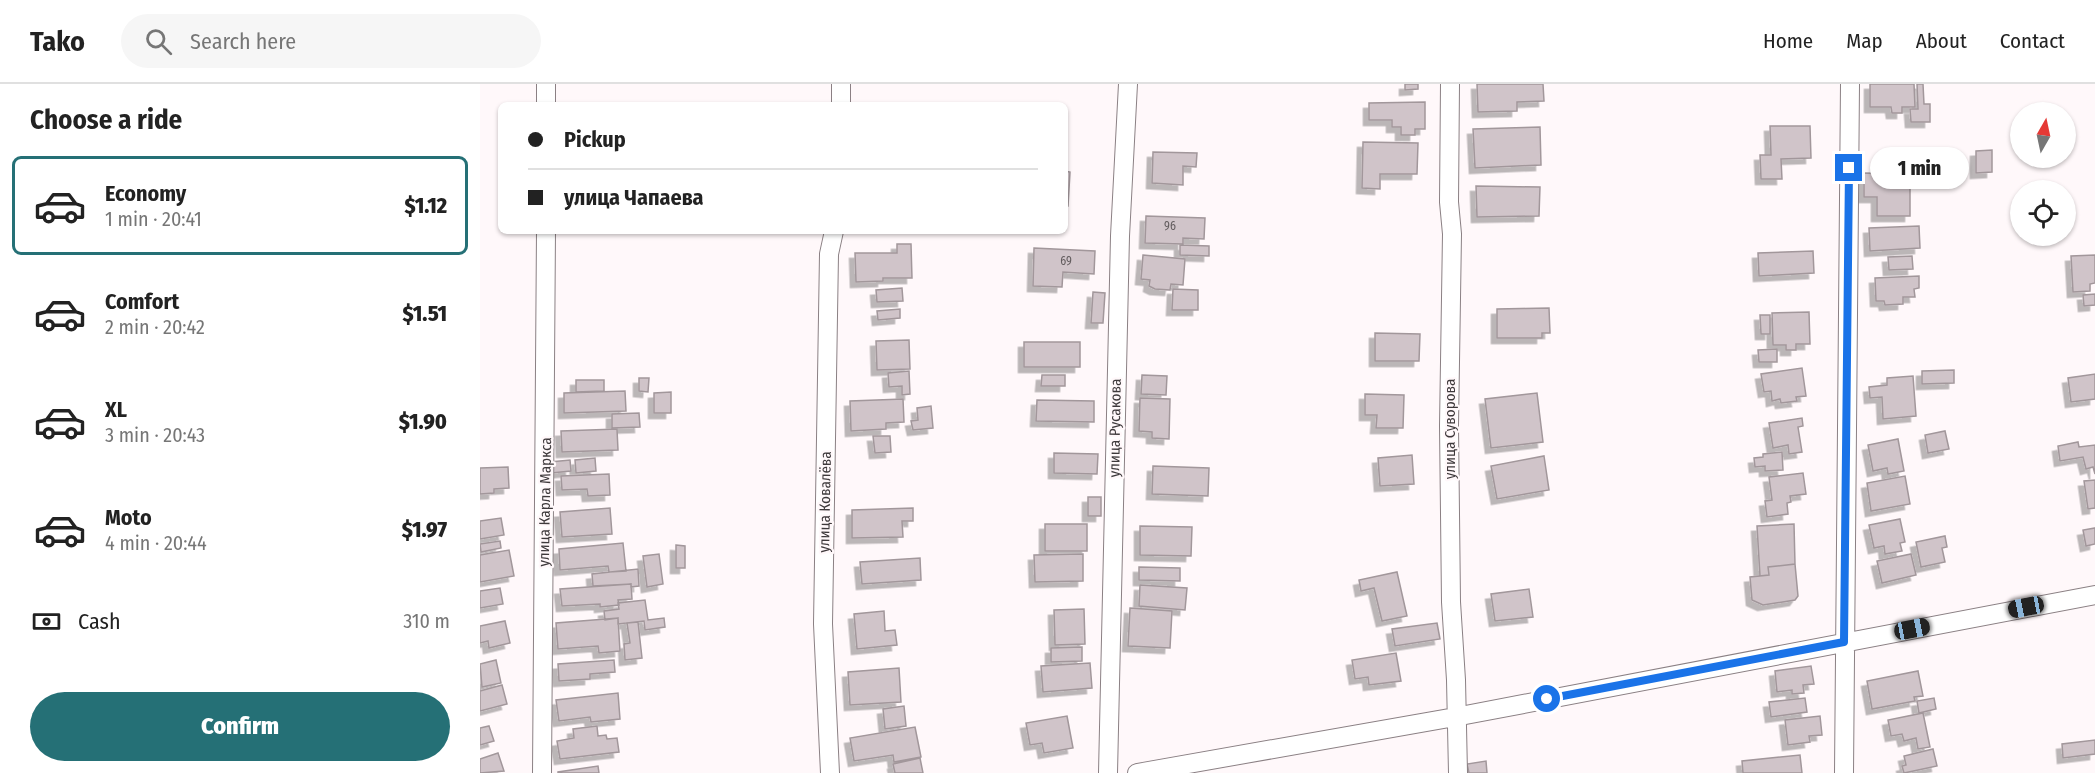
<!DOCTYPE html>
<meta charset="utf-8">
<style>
:root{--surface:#fff;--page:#f6f6f6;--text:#222;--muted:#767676;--line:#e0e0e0;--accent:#257076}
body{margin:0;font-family:"Fira Sans Condensed",sans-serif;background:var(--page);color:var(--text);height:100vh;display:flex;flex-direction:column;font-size:22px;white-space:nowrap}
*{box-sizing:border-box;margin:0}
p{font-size:20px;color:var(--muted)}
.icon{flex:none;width:33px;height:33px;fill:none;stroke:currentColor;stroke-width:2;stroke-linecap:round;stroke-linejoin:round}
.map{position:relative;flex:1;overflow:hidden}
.panel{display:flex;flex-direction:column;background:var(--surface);width:480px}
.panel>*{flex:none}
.guide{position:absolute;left:18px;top:18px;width:570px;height:132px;border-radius:9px;box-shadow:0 2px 4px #0004;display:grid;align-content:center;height:132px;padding:0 30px;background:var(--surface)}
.needle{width:39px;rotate:9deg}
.fabs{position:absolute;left:1530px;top:18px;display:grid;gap:12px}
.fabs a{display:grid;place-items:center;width:66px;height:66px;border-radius:50%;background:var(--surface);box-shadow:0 2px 4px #0004;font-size:30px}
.end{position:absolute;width:27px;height:27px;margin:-14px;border:8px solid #1a73e8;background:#fff;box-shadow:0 0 0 3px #fff}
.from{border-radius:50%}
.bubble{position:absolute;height:42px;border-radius:21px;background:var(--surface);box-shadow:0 2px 4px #0004;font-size:20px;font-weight:800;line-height:42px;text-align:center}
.car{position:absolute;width:18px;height:36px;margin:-18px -9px;border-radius:8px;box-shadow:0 0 4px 2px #0007;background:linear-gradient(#222 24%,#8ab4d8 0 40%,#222 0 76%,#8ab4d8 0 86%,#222 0)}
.guide b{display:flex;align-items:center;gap:21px;height:57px;font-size:22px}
.guide b+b{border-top:2px solid var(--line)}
.guide i{width:15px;height:15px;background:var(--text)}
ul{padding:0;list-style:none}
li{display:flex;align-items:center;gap:18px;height:99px;margin:0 12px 9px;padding:0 18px;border:3px solid transparent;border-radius:9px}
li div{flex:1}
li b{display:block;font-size:22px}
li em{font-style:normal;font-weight:800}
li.active{border-color:var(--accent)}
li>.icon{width:54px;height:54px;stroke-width:1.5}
h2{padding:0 30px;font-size:27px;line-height:72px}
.pay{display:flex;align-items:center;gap:15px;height:66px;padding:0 30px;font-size:22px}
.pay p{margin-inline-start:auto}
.button{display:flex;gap:12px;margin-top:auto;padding:12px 30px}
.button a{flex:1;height:69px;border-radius:36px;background:var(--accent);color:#fff;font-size:24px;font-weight:800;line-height:69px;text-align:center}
header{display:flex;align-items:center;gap:36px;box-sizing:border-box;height:84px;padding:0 30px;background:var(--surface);border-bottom:2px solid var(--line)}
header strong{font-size:28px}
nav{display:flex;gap:33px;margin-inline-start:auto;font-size:21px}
.search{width:420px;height:54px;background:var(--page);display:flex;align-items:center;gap:15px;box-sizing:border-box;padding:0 21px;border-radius:33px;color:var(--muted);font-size:22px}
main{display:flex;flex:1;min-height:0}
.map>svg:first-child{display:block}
.building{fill:#d0c4c9;stroke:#a2979b;stroke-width:1.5;filter:url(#shadow)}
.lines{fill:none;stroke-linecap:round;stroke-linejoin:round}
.minor-casing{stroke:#8b8084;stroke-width:20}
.minor{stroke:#fff;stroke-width:18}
.route{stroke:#1a73e8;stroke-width:8}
.labels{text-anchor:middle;stroke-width:4.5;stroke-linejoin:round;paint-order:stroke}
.number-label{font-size:12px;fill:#625c5e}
.street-label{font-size:15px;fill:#3e393b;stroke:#fff8fa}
</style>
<header>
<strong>Tako</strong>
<div class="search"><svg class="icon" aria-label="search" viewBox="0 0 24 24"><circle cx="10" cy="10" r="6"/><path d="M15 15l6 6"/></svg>Search here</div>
<nav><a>Home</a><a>Map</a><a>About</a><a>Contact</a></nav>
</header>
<main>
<section class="panel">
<h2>Choose a ride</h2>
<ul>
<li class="active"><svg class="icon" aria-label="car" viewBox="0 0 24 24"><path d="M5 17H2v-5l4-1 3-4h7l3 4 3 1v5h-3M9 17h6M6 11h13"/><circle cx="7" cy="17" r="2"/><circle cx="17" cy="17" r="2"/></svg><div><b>Economy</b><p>1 min · 20:41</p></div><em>$1.12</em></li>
<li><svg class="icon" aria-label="car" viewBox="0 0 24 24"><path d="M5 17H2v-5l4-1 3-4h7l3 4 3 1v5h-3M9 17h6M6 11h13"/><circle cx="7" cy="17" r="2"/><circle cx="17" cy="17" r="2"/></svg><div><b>Comfort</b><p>2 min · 20:42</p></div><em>$1.51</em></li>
<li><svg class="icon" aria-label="car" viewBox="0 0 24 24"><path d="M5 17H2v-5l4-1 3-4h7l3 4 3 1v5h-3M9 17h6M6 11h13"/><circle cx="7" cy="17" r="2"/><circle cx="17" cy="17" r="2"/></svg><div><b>XL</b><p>3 min · 20:43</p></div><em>$1.90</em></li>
<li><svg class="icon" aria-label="car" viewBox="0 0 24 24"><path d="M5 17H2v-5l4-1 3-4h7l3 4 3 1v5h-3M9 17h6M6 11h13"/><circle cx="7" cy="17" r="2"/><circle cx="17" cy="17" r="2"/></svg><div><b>Moto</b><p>4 min · 20:44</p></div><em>$1.97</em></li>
</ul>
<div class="pay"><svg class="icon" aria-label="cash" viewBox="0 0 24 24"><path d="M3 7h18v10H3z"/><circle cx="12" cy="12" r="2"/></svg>Cash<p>310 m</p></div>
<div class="button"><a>Confirm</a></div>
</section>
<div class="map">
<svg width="1615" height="689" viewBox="0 0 1615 689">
<defs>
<filter id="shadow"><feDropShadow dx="-5.5" dy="5.5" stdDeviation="0" flood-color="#0004"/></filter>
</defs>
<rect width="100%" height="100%" fill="#fff8fa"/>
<path class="building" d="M925 0H938V5L925 6Z
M997 0H1063L1064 17 1037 18V27L998 28Z
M1390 0H1434L1435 23H1422V29H1412L1411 23H1390Z
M1437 0H1443L1444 20H1450V38H1431L1430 25H1438Z
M945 18V45H935V51H921V43H912V36H889V19Z
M1290 42H1330L1331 74 1301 75 1302 95H1281L1280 71H1291Z
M1060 43 1061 81 995 84 993 45Z
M883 58 938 59 937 90H900V105L882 104Z
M1443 66 1444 85 1422 86 1421 68Z
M1512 66V88L1496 89V67Z
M673 68 717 69 716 83 703 82V101L672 99Z
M585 87 590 88 588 122H585Z
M1384 89 1430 90V132H1397V113H1384Z
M996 102 1060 103 1059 132 997 133Z
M666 132 725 134 724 155 703 154V160L665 159Z
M1439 142 1440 164 1390 167 1389 144Z
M417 160H431L432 194H403V197L376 198 375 169H417Z
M700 161 729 162V172L700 171Z
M554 164 615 167 614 190 583 188 582 203 553 202Z
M1333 167 1334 189 1279 192 1278 169Z
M663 171 705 175 703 201 691 200 690 206 675 205 669 202 670 196 661 195Z
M1615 171V199L1610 200V207L1593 208 1591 172Z
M1432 172 1433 185 1409 186 1408 173Z
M1439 192V204L1434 205 1435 213H1423V220L1405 221 1404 217H1396L1395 194Z
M422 204 423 217 397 218 396 206Z
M693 205 718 206V226H692Z
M613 208 625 209 623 239H611Z
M1615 210V221L1604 222 1603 211Z
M1069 224 1070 249H1062V254H1017V225Z
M420 225V234L398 236 397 227Z
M1329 228 1330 260H1316V266H1306V261H1293L1292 229Z
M1280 231H1290V250H1281Z
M895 249 940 250 939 277H895Z
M429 256 430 285 397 286 396 257Z
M544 258H600V283H544Z
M1297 265V278H1279L1278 266Z
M1322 284 1326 312 1316 313 1317 317 1301 319 1300 315 1292 317 1291 307 1284 308 1281 290Z
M1474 286V299L1442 300V287Z
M429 287 430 310 422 311V302L409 303 408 289Z
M1615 290V315L1591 318 1588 294Z
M562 291H585V302H561Z
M662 291 687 292 686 311 661 310Z
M1433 292 1436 332 1403 335 1402 313 1390 314 1389 303 1407 301V294Z
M159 294H169L168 308 159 307Z
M96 296H124V307L96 308Z
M145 307 146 327 84 329V309Z
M191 308V329H174V309Z
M1057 309 1063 358 1011 364 1005 315Z
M885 310 924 311 923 344H896L897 331H885Z
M660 314 690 315 689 355 672 354V348L659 347Z
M423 315 424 338 406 339V345L371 347 370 317Z
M557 316 614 317V338L556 337Z
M451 322 453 344 433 346 431 337 438 336 437 324Z
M159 329 160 343 132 344V330Z
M1322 334 1323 342 1318 343 1322 368 1309 370 1308 361 1293 364 1289 339Z
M137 345 138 366 82 368 81 347Z
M1465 347 1469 365 1448 369 1445 351Z
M393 352H410L411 368 395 369Z
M1418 355 1424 387 1408 390 1407 384 1393 387 1388 361Z
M1598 358 1599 363 1615 361V390L1613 383 1606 385 1603 373 1580 377 1578 362Z
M1302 368 1303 386 1285 387V382L1275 383 1274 374 1283 373V370Z
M574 369 618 370 617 390 574 389Z
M932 371 934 400 900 402 898 374Z
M1064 372 1069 406 1017 415 1011 382Z
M115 374 116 387 96 389 95 376Z
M90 376 91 387 71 389 70 378Z
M673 382 729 384 728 412 672 410Z
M28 383 29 404 14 405V409L0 410V384Z
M1323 389 1326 410 1310 412 1311 418 1307 419 1308 430 1287 433 1285 417 1292 416 1289 393Z
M129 390 130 411 108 412 107 405 82 406 81 392Z
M1425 392 1430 420 1391 427 1387 399Z
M1615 396V424L1608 425 1604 397Z
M608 413H621V432H608Z
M130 424 132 450 82 453 80 428Z
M433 424V437H422L423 453 372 454V426Z
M21 434 24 451 0 455V437Z
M1420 435 1425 458 1420 459 1422 467 1405 470 1404 462 1394 464 1389 441Z
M565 440H607V467H565Z
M1314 440 1315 480 1288 483 1289 491 1280 492 1277 442Z
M660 442 712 443 711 472 660 471Z
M1615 444V460L1606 462 1603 446Z
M1465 452 1467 463 1462 464 1465 478 1441 483 1436 458Z
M20 457 21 464 1 468 0 460Z
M143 459 146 487 129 488 128 482 80 486 79 465Z
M196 461 205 462V484H196Z
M29 466 34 492 0 498V471Z
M179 470 183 500 167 503 163 472Z
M603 470V497L555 498 554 471Z
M1431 470 1436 491 1402 499 1397 477Z
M440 474 441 496 382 500 380 478Z
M1315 480 1318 512 1315 516 1283 521 1272 516 1270 493 1289 491 1288 483Z
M659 483 700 484V497L659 496Z
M158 485 159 502 151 503V500L113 502 112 490Z
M917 488 927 532 902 537 894 504 881 507 879 496Z
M151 500 152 515 138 516 139 521 120 523V520L82 522 80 505Z
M660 501 707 504 705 526 659 522Z
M20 504 23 520 0 524V507Z
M1049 505 1053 533 1015 537 1011 510Z
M165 516 168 536 184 534 185 543 165 546 164 537 138 540V534L125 536 124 527 139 525 138 519Z
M650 524 692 527 690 564 648 562Z
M604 525 605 560 575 561 574 526Z
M404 527 405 547 415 546 417 561 377 565 374 530Z
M138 534 140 567 119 569 118 562 78 565 76 539Z
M25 537 30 559 9 564 8 557 0 559V542Z
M158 538 162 574 145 576 144 560 150 559 147 539Z
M957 539 960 555 915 562 912 545Z
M602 563V577L571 578V564Z
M916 569 921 597 889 601 888 593 875 595 872 576Z
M16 576 21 599 2 603 0 580Z
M134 576 135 588 110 590V595L79 597 78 580Z
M610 579 612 604 563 608 561 582Z
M1331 582 1334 600 1323 601 1324 609 1312 610V606L1297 608 1295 587Z
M419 584 421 618 370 621 368 588Z
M1438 587 1443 612 1434 613 1435 617 1392 625 1387 597Z
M22 601 27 620 0 627V607Z
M138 609 140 635 111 638 110 633 79 637 76 616Z
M1325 614 1327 628 1291 633 1289 618Z
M1454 614 1456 625 1439 629 1437 617Z
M424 622 426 642 405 645 403 625Z
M1443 629 1450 663 1438 665 1436 654 1424 657 1422 650 1411 652 1408 636Z
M587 632 593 664 564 669 562 659 550 661 546 639Z
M1340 632 1342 651 1329 652 1330 658 1308 661 1305 636Z
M9 642 14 657 0 661V644Z
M117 642 118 652 126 651 127 655 137 654 139 668 80 675 77 657 94 654 93 645Z
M435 643 441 673 414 678 413 671 374 677 370 654Z
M1615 656V670L1583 674 1582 660Z
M1453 665 1457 682 1424 689 1422 682 1426 681 1424 672Z
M18 669 24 687 0 689V675Z
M1320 671 1322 689H1263L1262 677Z
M440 674 443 689H415L413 680Z
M1006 677 1007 689H989L987 680Z
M118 682 119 689H78V688Z"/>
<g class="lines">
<g class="minor-casing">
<path id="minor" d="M66 0V21
M970 0 969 118 972 150 969 342 971 518 976 596 978 689
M361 21V0
M62 689 66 147
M350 689 343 540 349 170 354 147
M628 689 640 152 648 0
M657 689 975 633 1615 511
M1364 689 1370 0"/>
</g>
<use href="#minor" class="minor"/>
</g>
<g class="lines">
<path class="route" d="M1067 615 1364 558 1369 84"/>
</g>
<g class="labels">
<g class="number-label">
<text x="690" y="146">96</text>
<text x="586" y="181">69</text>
</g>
<g class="street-label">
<text transform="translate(635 344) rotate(-89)" y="5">улица Русакова</text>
<text transform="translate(970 345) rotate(-90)" y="5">улица Суворова</text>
<text transform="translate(65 418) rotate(-89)" y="5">улица Карла Маркса</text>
<text transform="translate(345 418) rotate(-89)" y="5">улица Ковалёва</text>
</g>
</g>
</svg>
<div class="fabs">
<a><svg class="needle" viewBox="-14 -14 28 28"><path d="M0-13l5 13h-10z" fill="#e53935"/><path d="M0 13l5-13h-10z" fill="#767676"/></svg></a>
<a><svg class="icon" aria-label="locate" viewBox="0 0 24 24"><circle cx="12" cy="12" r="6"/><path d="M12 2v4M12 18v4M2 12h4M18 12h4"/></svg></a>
</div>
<i class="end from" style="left:1067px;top:615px"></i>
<i class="end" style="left:1369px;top:84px"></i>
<div class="bubble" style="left:1390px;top:63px;width:99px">1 min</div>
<i class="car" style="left:1546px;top:523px;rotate:259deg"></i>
<i class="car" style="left:1432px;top:545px;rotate:79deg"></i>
<div class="guide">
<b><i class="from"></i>Pickup</b>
<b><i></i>улица Чапаева</b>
</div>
</div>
</main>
